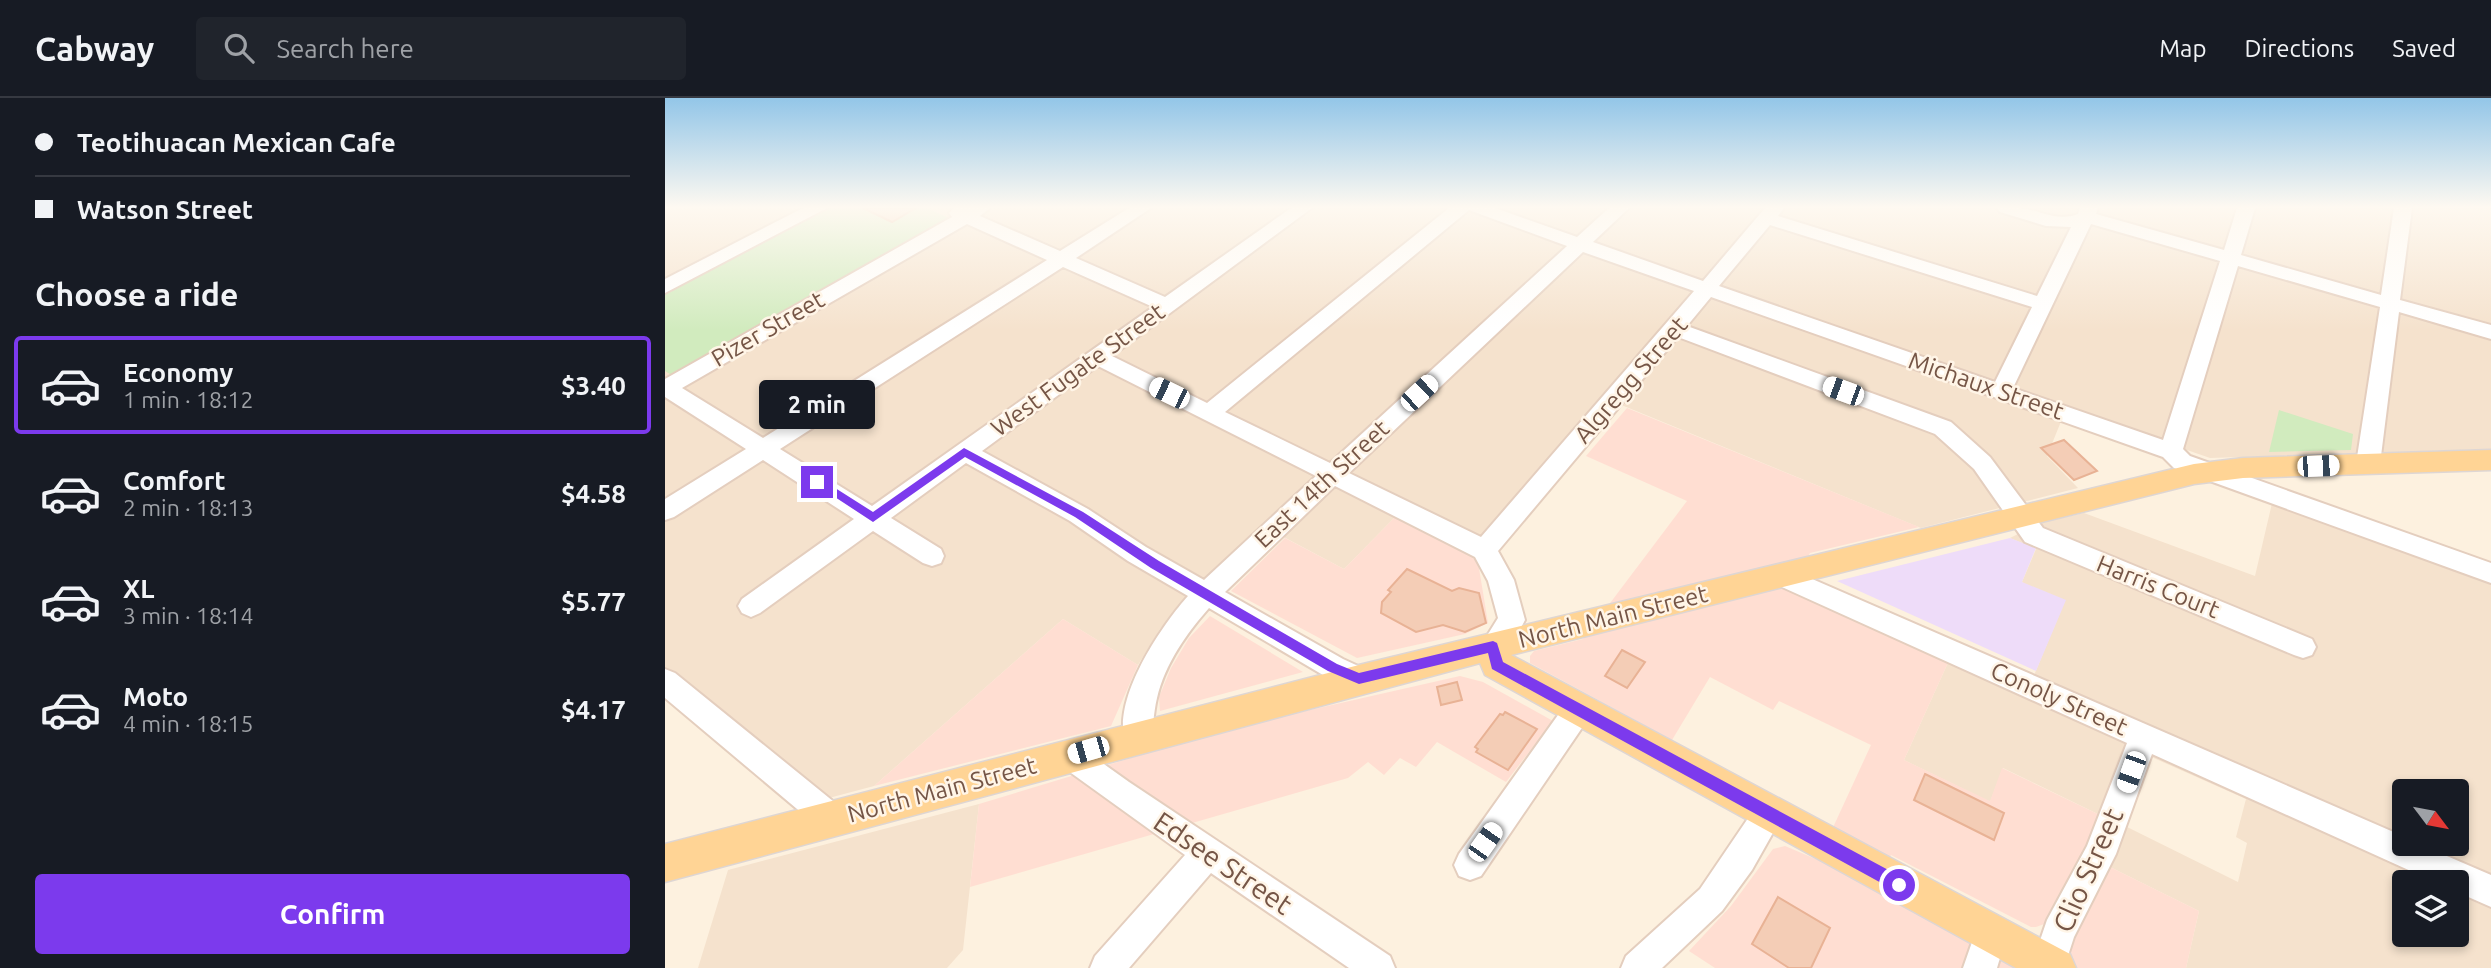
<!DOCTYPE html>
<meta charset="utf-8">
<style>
:root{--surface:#171b24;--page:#20242c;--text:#f1f3f6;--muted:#9ea1a6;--line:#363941;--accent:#7c3aed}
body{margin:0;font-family:Ubuntu,sans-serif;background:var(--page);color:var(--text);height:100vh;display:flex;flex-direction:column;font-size:26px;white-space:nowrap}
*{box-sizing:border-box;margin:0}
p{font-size:23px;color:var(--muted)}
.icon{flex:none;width:38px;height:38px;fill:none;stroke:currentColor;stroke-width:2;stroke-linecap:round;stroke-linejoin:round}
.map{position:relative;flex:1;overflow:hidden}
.side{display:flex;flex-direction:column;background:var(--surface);width:665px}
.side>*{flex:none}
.top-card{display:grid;align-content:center;height:154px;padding:0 35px;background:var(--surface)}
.needle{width:46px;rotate:122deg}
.controls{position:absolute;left:1727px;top:681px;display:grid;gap:14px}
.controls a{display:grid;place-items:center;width:77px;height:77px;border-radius:7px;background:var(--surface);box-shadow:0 4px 10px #0003;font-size:35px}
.end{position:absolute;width:32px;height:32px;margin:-16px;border:9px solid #7c3aed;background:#fff;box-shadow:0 0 0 4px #fff}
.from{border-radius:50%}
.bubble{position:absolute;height:49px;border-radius:7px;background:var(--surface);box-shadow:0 4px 10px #0003;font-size:23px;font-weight:600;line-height:49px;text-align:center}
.car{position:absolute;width:21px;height:42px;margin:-21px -10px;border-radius:9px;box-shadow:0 0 5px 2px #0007;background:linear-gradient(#fff 24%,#345 0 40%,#fff 0 76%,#345 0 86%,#fff 0)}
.top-card b{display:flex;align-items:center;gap:24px;height:66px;font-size:26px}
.top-card b+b{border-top:2px solid var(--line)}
.top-card i{width:18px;height:18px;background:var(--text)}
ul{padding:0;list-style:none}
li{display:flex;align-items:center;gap:21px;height:98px;margin:0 14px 10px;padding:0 21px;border:4px solid transparent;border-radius:7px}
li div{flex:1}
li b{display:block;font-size:26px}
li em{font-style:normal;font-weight:600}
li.current{border-color:var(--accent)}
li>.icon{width:63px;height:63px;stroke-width:1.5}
h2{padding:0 35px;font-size:32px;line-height:84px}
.primary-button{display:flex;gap:14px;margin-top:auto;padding:14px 35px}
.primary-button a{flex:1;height:80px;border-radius:7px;background:var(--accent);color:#fff;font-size:28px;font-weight:600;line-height:80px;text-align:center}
header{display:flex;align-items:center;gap:42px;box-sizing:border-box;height:98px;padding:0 35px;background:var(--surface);border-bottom:2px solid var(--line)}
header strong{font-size:33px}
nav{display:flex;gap:38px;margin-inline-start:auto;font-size:24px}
.search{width:490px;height:63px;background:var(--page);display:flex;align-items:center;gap:18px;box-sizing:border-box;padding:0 24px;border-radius:7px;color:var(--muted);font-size:26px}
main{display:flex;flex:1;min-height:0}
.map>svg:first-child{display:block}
.residential{fill:#f5e2cd;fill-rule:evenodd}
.commercial{fill:#ffded2}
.education{fill:#eedcf9}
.green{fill:#d1ebbe}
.building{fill:#f4cdb6;stroke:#e8b295;stroke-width:2}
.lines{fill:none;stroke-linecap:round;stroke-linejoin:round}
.minor-casing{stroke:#e4cebe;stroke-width:4}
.major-casing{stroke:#ded6d3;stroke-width:3}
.minor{fill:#fff;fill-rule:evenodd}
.major{fill:#ffd495;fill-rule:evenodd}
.route{fill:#7c3aed}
.labels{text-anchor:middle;stroke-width:5;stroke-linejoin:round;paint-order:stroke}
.street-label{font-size:24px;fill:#755546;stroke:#fff5e7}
.near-street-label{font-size:28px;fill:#755546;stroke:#fff5e7}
</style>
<header>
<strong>Cabway</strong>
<div class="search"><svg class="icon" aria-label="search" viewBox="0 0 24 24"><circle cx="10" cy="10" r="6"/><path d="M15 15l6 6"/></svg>Search here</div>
<nav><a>Map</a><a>Directions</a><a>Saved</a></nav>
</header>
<main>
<section class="side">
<div class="top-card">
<b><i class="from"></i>Teotihuacan Mexican Cafe</b>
<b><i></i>Watson Street</b>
</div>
<h2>Choose a ride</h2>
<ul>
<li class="current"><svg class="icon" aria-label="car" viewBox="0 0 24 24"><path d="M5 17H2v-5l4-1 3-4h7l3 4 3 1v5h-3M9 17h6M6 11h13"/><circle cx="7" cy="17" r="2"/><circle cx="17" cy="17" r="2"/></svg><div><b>Economy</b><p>1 min · 18:12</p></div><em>$3.40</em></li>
<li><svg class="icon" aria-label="car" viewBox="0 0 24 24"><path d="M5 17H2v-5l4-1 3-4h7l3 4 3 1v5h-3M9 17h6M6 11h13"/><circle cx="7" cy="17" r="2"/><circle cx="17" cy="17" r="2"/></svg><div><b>Comfort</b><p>2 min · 18:13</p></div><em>$4.58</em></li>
<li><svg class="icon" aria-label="car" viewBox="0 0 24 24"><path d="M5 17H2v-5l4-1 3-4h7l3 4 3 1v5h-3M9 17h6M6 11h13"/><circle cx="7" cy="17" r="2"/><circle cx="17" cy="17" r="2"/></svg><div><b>XL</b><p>3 min · 18:14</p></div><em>$5.77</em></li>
<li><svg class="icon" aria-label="car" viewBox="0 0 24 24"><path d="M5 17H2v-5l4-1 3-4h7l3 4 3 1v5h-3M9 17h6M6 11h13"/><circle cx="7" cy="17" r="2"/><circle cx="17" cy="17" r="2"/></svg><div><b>Moto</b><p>4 min · 18:15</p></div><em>$4.17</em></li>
</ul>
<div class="primary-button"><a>Confirm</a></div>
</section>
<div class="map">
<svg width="1826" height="870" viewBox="0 0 1826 870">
<rect width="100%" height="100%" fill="#fdf1df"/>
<path class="residential" d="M795 110 1397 321 1382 358 1413 390 1256 430 954 306 833 451 732 417 679 471 600 429 522 499 495 531 473 567 398 521 209 688 130 709 0 601V111Z
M827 110H1826V351L1545 360Z
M1608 401 1826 480V870H1521L1534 813 1439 766 1454 725 1573 784 1582 745 1571 739 1581 701 1464 649 1439 719 1338 670 1325 704 1239 662 1286 558 1363 592 1393 519 1357 484 1371 451 1345 440 1375 425 1419 415 1590 478ZM1740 693H1792V746H1740ZM1740 784H1792V836H1740Z
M314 706 298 852 282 870H33L63 772Z"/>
<path class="commercial" d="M962 310 1254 429 1145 455 1126 487 1286 558 1239 662 1325 703 1337 670 1439 719 1382 825 1371 829H1366L1226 757 1211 791 1355 870H1050L1024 853 1066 808 1108 751 1120 748 1153 762 1206 647 1114 603 1108 612 1045 579 1007 642 865 565V558L869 553 918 541 1022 403 921 358Z
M732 417 812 458 823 525 800 536 692 560 566 493 620 440 679 471Z
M545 518 638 574 495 613 494 599 506 570 524 540Z
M398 521 473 567 446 628 209 688Z
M795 578 818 584 888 623 841 684 772 644 751 669 735 660 719 677 703 664 683 680 305 789 314 706 565 630Z
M1439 766 1534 813 1521 870H1394Z"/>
<path class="education" d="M1345 440 1371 450 1357 484 1401 502 1371 573 1172 483Z"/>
<path class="green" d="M163 110H262L286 121 8 278 0 273V195Z
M1614 312 1688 336 1686 352 1604 354Z"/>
<path class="building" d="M198 110H251L227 124Z
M1399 342 1432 373 1409 382 1376 350Z
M742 471 787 493 794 490 814 495 821 525 800 534 778 527 751 534 716 515 717 504 726 494 723 492Z
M957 552 980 564 962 590 940 578Z
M792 584 797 602 776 607 772 589Z
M840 614 872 631 843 672 811 654 813 651 810 649 835 616 838 617Z
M1260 676 1339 715 1329 742 1249 702Z
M1113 799 1165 830 1146 870H1124L1087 846Z"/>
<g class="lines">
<g class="minor-casing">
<path id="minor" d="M138 110H162L0 195V181Z
M289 110H325L315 118 395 153 464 110H486L411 160 500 199 626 110H647L447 258 542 305 784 110H830L912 139 944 110H964L928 144 1038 183 1100 110H1119L1113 118 1372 198 1406 129 1381 128 1335 114 1332 110C1342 110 1353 109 1362 111 1379 115 1395 123 1413 116L1415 110H1433L1431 116 1559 152 1572 110H1590L1576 157 1716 197 1729 110H1747L1735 202 1826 227V241L1734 214 1715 366 1711 372 1703 374 1695 372 1691 366 1715 209 1573 168 1518 351 1525 358 1826 465V485L1509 370 1498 359 1046 199 1022 228 1286 324 1325 359 1378 430 1647 541 1651 549 1647 557 1638 560 1629 557 1360 444 1309 371 1270 336 1013 239 833 453 849 482 860 522C851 539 840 564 819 557L815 549 833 520 823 483 810 459 670 388 560 494 678 561 704 573 708 581 704 589 694 593 658 577 544 510C521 536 500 566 492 600 488 616 489 633 482 648L472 652 462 648C443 606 496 528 523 498L463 463 405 423 301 365 226 420 276 451 279 458 276 465 267 468 258 465 208 433 95 515 86 519 77 515 73 508 77 501 189 421 98 362 9 419 0 422V401L81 351 0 299V281L287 119 284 115ZM804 112 902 148 665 365 560 314ZM302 126 382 162 98 340 17 290ZM1426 126 1555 163 1498 342 1348 290ZM1105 127 1367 209 1330 284 1054 188ZM918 154 1029 193 816 439 684 375ZM398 169 488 209 207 408 115 351ZM433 268 651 378 539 482 481 449 423 411 317 353Z
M1115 467 1740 739V746H1754L1826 777V809L1792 794V784H1770L1487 656 1451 756 1409 839 1399 870H1369L1367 866 1382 822 1422 748 1462 645 1106 484 1102 477 1106 470Z
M0 571 10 575 179 712 183 722 179 732 168 736 157 732 0 600Z
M913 600 923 603 927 612 923 621 816 778 805 782 794 778 789 767 794 756 903 603Z
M405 645 415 649 464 684 725 858 730 870H684L546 775 464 870H425L430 858 520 757 395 667 390 658 395 649Z
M1103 703 1114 707 1118 717 1087 772 1057 813 997 870H956L961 858 1035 791 1092 707Z
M1326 820 1338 824 1342 836 1332 870H1298L1314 824Z"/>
</g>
<g class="major-casing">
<path id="major" d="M1826 352V372L1578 380 1529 386 846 557 1405 856 1411 870H1351L820 577 815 565 0 784V746L694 567 1529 366 1578 360Z"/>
</g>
<use href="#minor" class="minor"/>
<use href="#major" class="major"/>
</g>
<linearGradient id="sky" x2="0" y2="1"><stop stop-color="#93c6e8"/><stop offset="0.47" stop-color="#fef9f1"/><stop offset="1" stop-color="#fef9f1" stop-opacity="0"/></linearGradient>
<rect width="1826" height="232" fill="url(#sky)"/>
<path class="route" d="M299 350 418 414 494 463 672 566 694 575 828 543 832 545 838 564 1240 781 1242 787 1240 792 1234 794 1229 792 827 571 823 555 694 586 663 573 486 470 410 419 300 359 208 424 147 384 148 381H156L208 414Z"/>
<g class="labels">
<g class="street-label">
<text transform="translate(103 231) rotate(-30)" y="8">Pizer Street</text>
<text transform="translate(413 272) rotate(-36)" y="8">West Fugate Street</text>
<text transform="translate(966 282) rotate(-49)" y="8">Algregg Street</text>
<text transform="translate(1321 288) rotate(19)" y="8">Michaux Street</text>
<text transform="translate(657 386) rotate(-43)" y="8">East 14th Street</text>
<text transform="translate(1493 489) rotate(22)" y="8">Harris Court</text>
<text transform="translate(948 519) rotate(-14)" y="8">North Main Street</text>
<text transform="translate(1394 601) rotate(24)" y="8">Conoly Street</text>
<text transform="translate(277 692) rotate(-15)" y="8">North Main Street</text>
</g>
<g class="near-street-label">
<text transform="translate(558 765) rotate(34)" y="10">Edsee Street</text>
<text transform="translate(1423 772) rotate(-66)" y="10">Clio Street</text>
</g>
</g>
</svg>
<div class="controls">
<a><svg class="needle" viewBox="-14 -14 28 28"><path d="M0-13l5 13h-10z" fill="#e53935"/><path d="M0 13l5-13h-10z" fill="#9ea1a6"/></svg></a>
<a><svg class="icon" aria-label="layers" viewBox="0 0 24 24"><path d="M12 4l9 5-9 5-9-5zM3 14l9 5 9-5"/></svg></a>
</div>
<i class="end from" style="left:1234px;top:787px"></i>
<i class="end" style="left:152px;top:384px"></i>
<div class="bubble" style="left:94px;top:282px;width:116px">2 min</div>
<i class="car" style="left:1178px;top:293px;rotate:290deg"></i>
<i class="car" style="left:504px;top:295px;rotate:296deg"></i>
<i class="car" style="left:754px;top:295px;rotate:47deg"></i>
<i class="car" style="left:1653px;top:368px;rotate:88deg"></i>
<i class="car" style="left:423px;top:652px;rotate:254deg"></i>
<i class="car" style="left:1466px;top:674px;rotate:200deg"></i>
<i class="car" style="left:820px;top:744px;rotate:35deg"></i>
</div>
</main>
